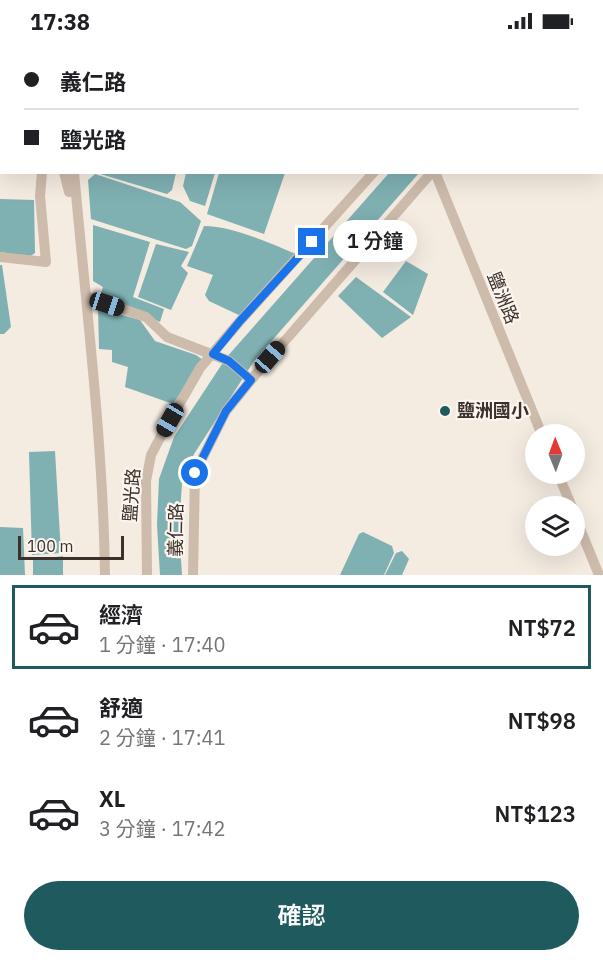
<!DOCTYPE html>
<html lang="zh-TW">
<meta charset="utf-8">
<style>
:root{--surface:#fff;--page:#f2f2f2;--text:#202124;--muted:#757577;--line:#e0e0e0;--accent:#1f5a5e}
body{margin:0;font-family:"IBM Plex Sans","Noto Sans TC",sans-serif;background:var(--page);color:var(--text);height:100vh;display:flex;flex-direction:column;font-size:22px;white-space:nowrap}
*{box-sizing:border-box;margin:0}
p{font-size:20px;color:var(--muted)}
.icon{flex:none;width:33px;height:33px;fill:none;stroke:currentColor;stroke-width:2;stroke-linecap:round;stroke-linejoin:round}
.map{position:relative;height:533px;overflow:hidden}
.details{display:flex;flex-direction:column;background:var(--surface);flex:1}
.details>*{flex:none}
.top-card{position:absolute;left:0px;top:0px;width:603px;height:132px;box-shadow:0 6px 24px #0002;display:grid;align-content:center;height:132px;padding:0 24px;background:var(--surface)}
.needle{width:39px;rotate:359deg}
.fabs{position:absolute;left:525px;top:382px;display:grid;gap:12px}
.fabs a{display:grid;place-items:center;width:60px;height:60px;border-radius:50%;background:var(--surface);box-shadow:0 6px 24px #0002;font-size:30px}
.scale{position:absolute;left:18px;bottom:15px;width:106px;box-sizing:border-box;padding-left:6px;border:3px solid #3b302b;border-top:0;font-size:16px;line-height:21px;white-space:nowrap;color:#3b302b;-webkit-text-stroke:4px #fbf5ee;paint-order:stroke}
.end{position:absolute;width:27px;height:27px;margin:-14px;border:8px solid #1a73e8;background:#fff;box-shadow:0 0 0 3px #fff}
.from{border-radius:50%}
.bubble{position:absolute;height:42px;border-radius:21px;background:var(--surface);box-shadow:0 6px 24px #0002;font-size:20px;font-weight:600;line-height:42px;text-align:center}
.car{position:absolute;width:18px;height:36px;margin:-18px -9px;border-radius:8px;box-shadow:0 0 4px 2px #0007;background:linear-gradient(#222 24%,#8ab4d8 0 40%,#222 0 76%,#8ab4d8 0 86%,#222 0)}
.top-card b{display:flex;align-items:center;gap:21px;height:57px;font-size:22px}
.top-card b+b{border-top:2px solid var(--line)}
.top-card i{width:15px;height:15px;background:var(--text)}
ul{padding:10px 0 0;list-style:none}
li{display:flex;align-items:center;gap:18px;height:84px;margin:0 12px 9px;padding:0 12px;border:3px solid transparent;border-radius:0px}
li div{flex:1}
li b{display:block;font-size:22px}
li em{font-style:normal;font-weight:600}
li.selected{border-color:var(--accent)}
li>.icon{width:54px;height:54px;stroke-width:1.5}
.button{display:flex;gap:12px;margin-top:auto;padding:12px 24px}
.button a{flex:1;height:69px;border-radius:36px;background:var(--accent);color:#fff;font-size:24px;font-weight:600;line-height:69px;text-align:center}
.status{display:flex;justify-content:space-between;align-items:center;height:42px;padding:0 30px;background:var(--surface);direction:ltr}
.status svg{height:16px;fill:currentColor}
.map>svg:first-child{display:block}
.water{fill:#7fb0b2}
.lines{fill:none;stroke-linecap:round;stroke-linejoin:round}
.minor{stroke:#cdbbac;stroke-width:10}
.route{stroke:#1a73e8;stroke-width:8}
.poi-dot{fill:#1f5a5e;stroke:#fbf5ee;stroke-width:2}
.labels{text-anchor:middle;stroke-width:4.5;stroke-linejoin:round;paint-order:stroke}
.street-label{font-size:18px;fill:#3b302b;stroke:#fbf5ee}
.poi-label{font-size:18px;font-weight:bold;fill:#3b302b;stroke:#fbf5ee;text-anchor:start}
</style>
<div class="status"><b>17:38</b><svg viewBox="0 0 49 12"><path d="M0 12V9h3v3zM5 12V6h3v6zM10 12V3h3v9zM15 12V0h3v12zM26 1h20v11H26zM47 4h2v5h-2z"/></svg></div>
<div class="map">
<svg width="603" height="533" viewBox="0 0 603 533">
<rect width="100%" height="100%" fill="#f4ebe1"/>
<path class="water" d="M97 131H176L172 148 167 152Z
M186 131H215L205 164 190 159 183 144Z
M219 131H285L264 192 207 172Z
M389 131H419L254 319 194 412 182 441 179 487 182 533H160L157 483 159 437 174 395 226 316Z
M95 132 180 160 201 179 192 204 186 207 91 177 88 138Z
M0 157 34 158 35 211 29 215 0 210Z
M93 183 150 200 133 255 164 267 160 280 100 254 103 245 93 239Z
M204 184C233 184 269 201 296 212L243 275 209 259 205 253 213 233 187 224Z
M156 202 189 210 181 224 188 231 171 268 138 255Z
M406 219 428 232 413 273 383 250Z
M0 223H2L11 285 4 292H0Z
M356 235 411 275 382 296 338 254Z
M98 266 140 278 155 299 196 313 203 318 173 362 125 345 128 325 112 320V308L99 307Z
M55 409 61 511 32 513 29 410Z
M0 485 23 486 25 533H0Z
M363 490 392 504 394 511 384 533H340L359 492Z
M402 509 409 517 402 533H385L396 511Z
M63 514V533H33V518Z"/>
<g class="lines">
<path class="minor" d="M62 0V2
M379 0 380 2
M486 2 487 0
M540 2 542 0
M64 130 69 150H76
M74 130C86 265 103 398 105 533
M435 130 542 393
M0 215 46 220 40 154 42 130
M88 255 146 275 167 295 229 319 251 338
M558 432 572 465
M574 472 599 533
M147 533 146 439 151 413 160 396 200 326 240 279 374 130
M193 533 195 431 226 369 256 332 432 130"/>
</g>
<g class="lines">
<path class="route" d="M195 431 226 369 251 338 229 319 213 312 240 279 312 200"/>
</g>
<circle class="poi-dot" cx="445" cy="369" r="6"/>
<g class="labels">
<g class="street-label">
<text transform="translate(503 256) rotate(68)" y="6">鹽洲路</text>
<text transform="translate(132 453) rotate(-86)" y="6">鹽光路</text>
<text transform="translate(176 488) rotate(-89)" y="6">義仁路</text>
</g>
<g class="poi-label">
<text x="457" y="375">鹽洲國小</text>
</g>
</g>
</svg>
<div class="fabs">
<a><svg class="needle" viewBox="-14 -14 28 28"><path d="M0-13l5 13h-10z" fill="#e53935"/><path d="M0 13l5-13h-10z" fill="#757577"/></svg></a>
<a><svg class="icon" aria-label="layers" viewBox="0 0 24 24"><path d="M12 4l9 5-9 5-9-5zM3 14l9 5 9-5"/></svg></a>
</div>
<div class="scale">100 m</div>
<i class="end from" style="left:195px;top:431px"></i>
<i class="end" style="left:312px;top:200px"></i>
<div class="bubble" style="left:333px;top:178px;width:84px">1 分鐘</div>
<i class="car" style="left:107px;top:262px;rotate:108deg"></i>
<i class="car" style="left:270px;top:315px;rotate:41deg"></i>
<i class="car" style="left:170px;top:378px;rotate:210deg"></i>
<div class="top-card">
<b><i class="from"></i>義仁路</b>
<b><i></i>鹽光路</b>
</div>
</div>
<section class="details">
<ul>
<li class="selected"><svg class="icon" aria-label="car" viewBox="0 0 24 24"><path d="M5 17H2v-5l4-1 3-4h7l3 4 3 1v5h-3M9 17h6M6 11h13"/><circle cx="7" cy="17" r="2"/><circle cx="17" cy="17" r="2"/></svg><div><b>經濟</b><p>1 分鐘 · 17:40</p></div><em>NT$72</em></li>
<li><svg class="icon" aria-label="car" viewBox="0 0 24 24"><path d="M5 17H2v-5l4-1 3-4h7l3 4 3 1v5h-3M9 17h6M6 11h13"/><circle cx="7" cy="17" r="2"/><circle cx="17" cy="17" r="2"/></svg><div><b>舒適</b><p>2 分鐘 · 17:41</p></div><em>NT$98</em></li>
<li><svg class="icon" aria-label="car" viewBox="0 0 24 24"><path d="M5 17H2v-5l4-1 3-4h7l3 4 3 1v5h-3M9 17h6M6 11h13"/><circle cx="7" cy="17" r="2"/><circle cx="17" cy="17" r="2"/></svg><div><b>XL</b><p>3 分鐘 · 17:42</p></div><em>NT$123</em></li>
</ul>
<div class="button"><a>確認</a></div>
</section>
